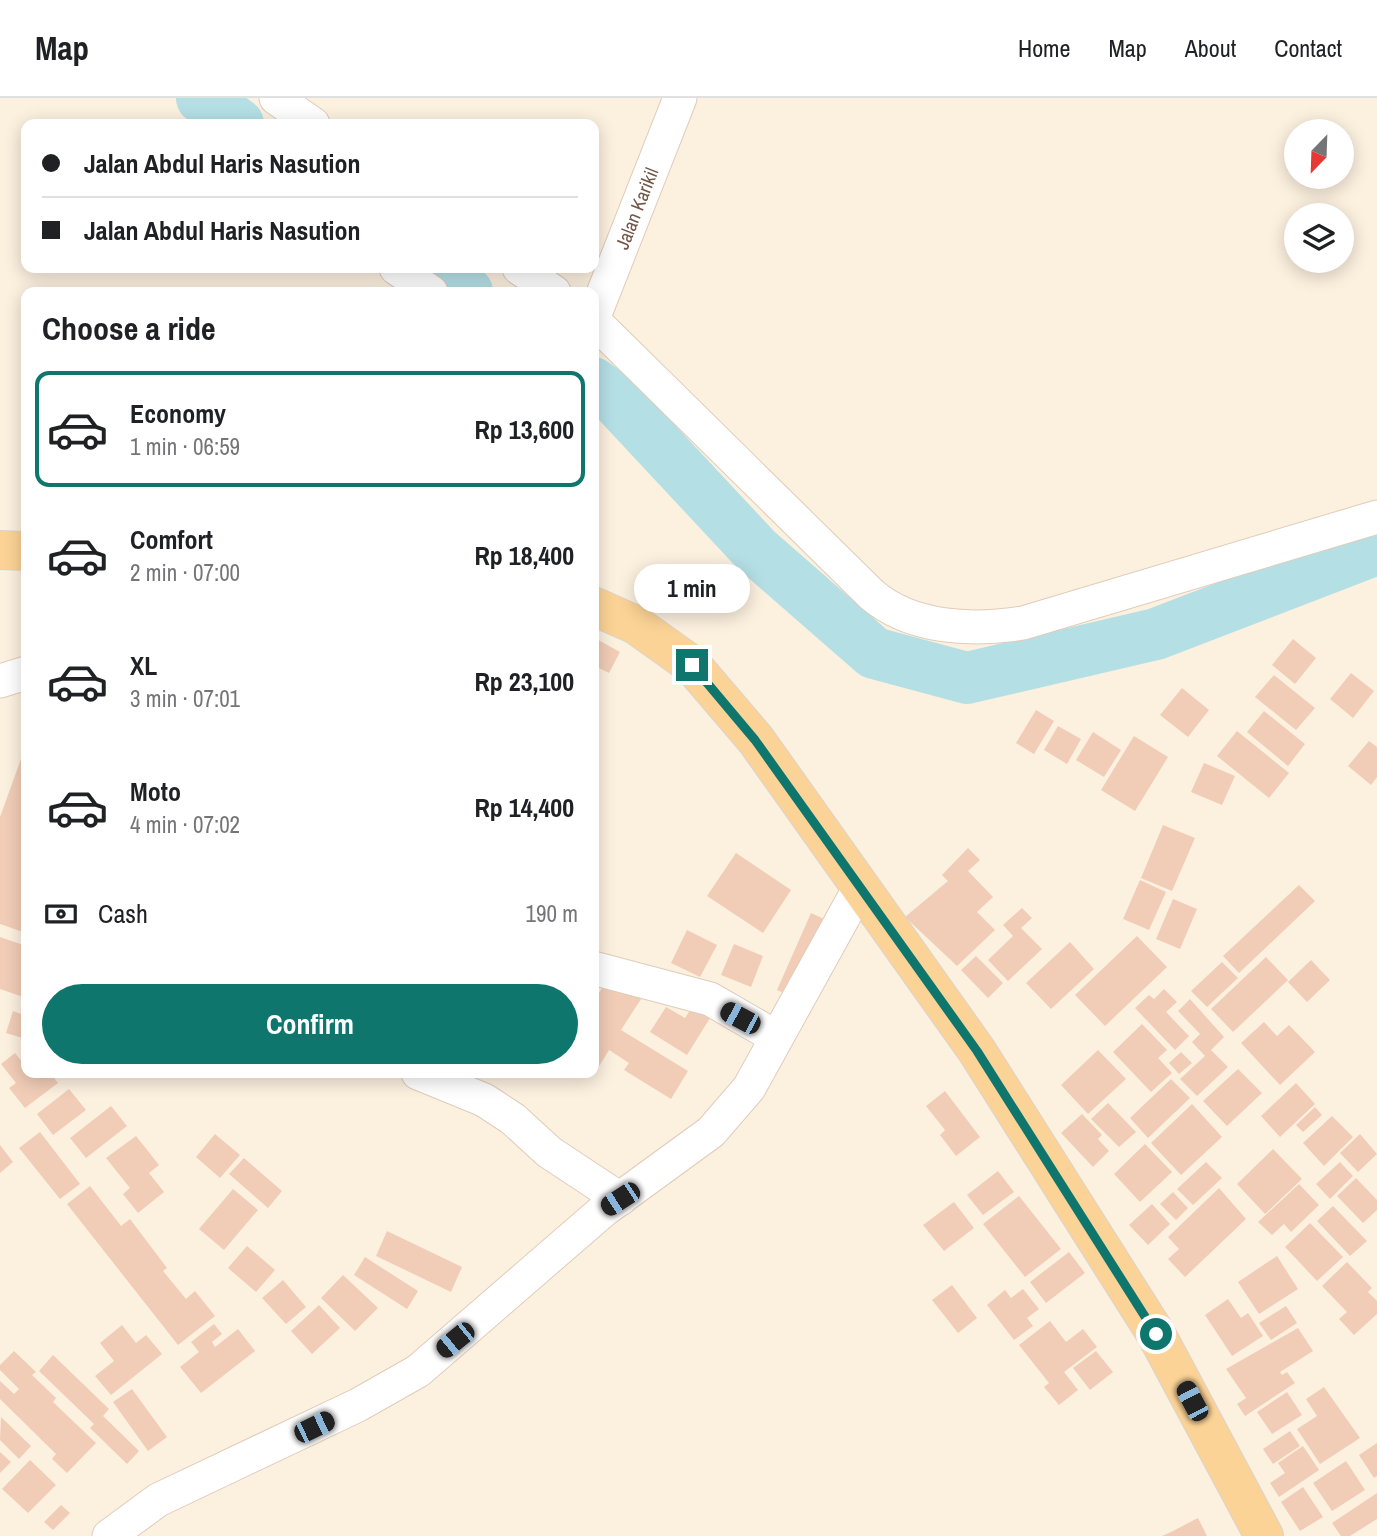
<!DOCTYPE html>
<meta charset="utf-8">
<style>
:root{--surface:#fff;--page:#f6f6f6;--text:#202124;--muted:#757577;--line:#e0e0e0;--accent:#0f766e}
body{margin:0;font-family:"Archivo Narrow",sans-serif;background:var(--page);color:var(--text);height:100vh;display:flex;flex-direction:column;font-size:26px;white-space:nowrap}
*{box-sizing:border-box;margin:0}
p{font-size:23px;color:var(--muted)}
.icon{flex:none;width:38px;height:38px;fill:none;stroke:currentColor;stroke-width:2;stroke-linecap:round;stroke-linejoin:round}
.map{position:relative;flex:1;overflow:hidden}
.sheet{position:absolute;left:21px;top:189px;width:578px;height:791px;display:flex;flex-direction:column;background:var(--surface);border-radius:14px;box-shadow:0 4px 18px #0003}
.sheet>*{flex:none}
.top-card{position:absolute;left:21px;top:21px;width:578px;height:154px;border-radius:14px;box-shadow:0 4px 18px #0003;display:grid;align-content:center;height:154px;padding:0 21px;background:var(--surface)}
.needle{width:46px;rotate:203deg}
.fabs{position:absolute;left:1284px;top:21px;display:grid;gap:14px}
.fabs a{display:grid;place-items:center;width:70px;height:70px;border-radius:50%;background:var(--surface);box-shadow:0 4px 18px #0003;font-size:35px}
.end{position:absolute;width:32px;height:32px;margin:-16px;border:9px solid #0f766e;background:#fff;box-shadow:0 0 0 4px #fff}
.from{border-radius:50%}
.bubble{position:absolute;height:49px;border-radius:24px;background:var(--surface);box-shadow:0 4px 18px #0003;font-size:23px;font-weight:700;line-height:49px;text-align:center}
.car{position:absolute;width:21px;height:42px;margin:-21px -10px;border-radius:9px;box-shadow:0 0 5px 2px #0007;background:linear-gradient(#222 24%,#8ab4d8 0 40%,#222 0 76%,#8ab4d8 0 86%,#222 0)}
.top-card b{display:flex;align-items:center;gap:24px;height:66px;font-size:26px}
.top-card b+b{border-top:2px solid var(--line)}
.top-card i{width:18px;height:18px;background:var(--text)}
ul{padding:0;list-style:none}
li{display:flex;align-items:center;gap:21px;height:116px;margin:0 14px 10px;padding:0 7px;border:4px solid transparent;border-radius:14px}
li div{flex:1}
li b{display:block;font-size:26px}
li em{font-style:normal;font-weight:700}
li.on{border-color:var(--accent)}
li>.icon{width:63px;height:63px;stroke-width:1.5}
h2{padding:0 21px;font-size:32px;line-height:84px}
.pay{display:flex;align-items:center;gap:18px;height:77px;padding:0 21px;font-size:26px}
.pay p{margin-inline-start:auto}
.action{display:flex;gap:14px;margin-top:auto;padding:14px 21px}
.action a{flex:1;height:80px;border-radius:42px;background:var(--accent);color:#fff;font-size:28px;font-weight:700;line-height:80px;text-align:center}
header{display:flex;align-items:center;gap:42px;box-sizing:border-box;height:98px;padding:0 35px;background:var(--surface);border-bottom:2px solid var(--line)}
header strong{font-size:33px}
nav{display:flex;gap:38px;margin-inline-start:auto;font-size:24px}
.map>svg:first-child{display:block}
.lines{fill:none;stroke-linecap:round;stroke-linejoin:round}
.river{stroke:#b4dfe5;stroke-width:52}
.building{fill:#f1cdb7}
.minor-casing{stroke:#e0ccbb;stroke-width:35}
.major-casing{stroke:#dad3cf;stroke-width:40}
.minor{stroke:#fff;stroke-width:33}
.major{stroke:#fbd396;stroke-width:38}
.route{stroke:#0f766e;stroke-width:9}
.labels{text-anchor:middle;stroke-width:5;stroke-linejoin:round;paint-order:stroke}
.street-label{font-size:19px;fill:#725547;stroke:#fff4e5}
</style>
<header>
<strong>Map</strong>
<nav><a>Home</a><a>Map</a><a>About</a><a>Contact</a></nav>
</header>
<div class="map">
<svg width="1377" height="1438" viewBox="0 0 1377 1438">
<rect width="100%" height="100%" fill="#fcf0df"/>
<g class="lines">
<path class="river" d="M202 0 238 26
M433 170 467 194
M593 285 615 301 756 452 874 555 967 580 1156 536 1377 451"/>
</g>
<path class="building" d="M593 539 620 554 609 575 593 567Z
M1293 541 1316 560 1295 586 1272 567Z
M1351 575 1374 593 1353 620 1330 601Z
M1274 577 1315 610 1296 632 1255 599Z
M1182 590 1209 612 1188 639 1160 617Z
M1036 612 1054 623 1034 656 1016 645Z
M1264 613 1305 646 1288 668 1247 634Z
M1058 628 1081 641 1067 666 1044 652Z
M1237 633 1289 675 1269 700 1217 658Z
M1093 634 1121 652 1104 679 1076 662Z
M1134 638 1168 659 1135 713 1101 692Z
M1369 643 1377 649V679L1371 687 1348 668Z
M26 647V835L0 826V719Z
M1204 665 1235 678 1222 707 1191 694Z
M1163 727 1195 740 1172 793 1141 780Z
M968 750 980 762 968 773 993 799 977 814 995 832 957 868 905 819 948 783 942 777Z
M736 755 791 792 763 835 707 798Z
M1140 782 1166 794 1149 832 1123 821Z
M1299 787 1315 803 1239 875 1223 858Z
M1173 801 1197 811 1180 851 1156 841Z
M1022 810 1032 820 1021 830 1042 851 1008 883 988 862 1013 838 1003 827Z
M811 815 833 825 799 902 777 892Z
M687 832 717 847 700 879 671 865Z
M1137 838 1167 869 1105 928 1075 897Z
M0 839 26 848V900L0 891Z
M1070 844 1094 871 1051 911 1026 885Z
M734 846 763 858 751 889 721 877Z
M976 858 1003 885 988 900 961 872Z
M1266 859 1288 882 1233 934 1211 911Z
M1311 862 1330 882 1307 904 1288 884Z
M1222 864 1238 880 1207 909 1191 893Z
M608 881 641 901 621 932 688 973 671 1001 624 972 629 965 609 952 598 970 593 967V904Z
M1164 891 1177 904 1166 914 1189 938 1175 952 1135 910 1149 897 1154 901Z
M1190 901 1224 939 1211 952 1228 969 1197 998 1180 981 1205 958 1192 944 1200 936 1178 913Z
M666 909 685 920 692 909 710 920 687 957 650 934Z
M13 913 26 918V941L6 935Z
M1264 924 1277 938 1289 927 1315 954 1280 987 1241 945Z
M1142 926 1167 952 1158 960 1172 975 1151 994 1113 954Z
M1098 952 1126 981 1088 1016 1061 987Z
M1181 954 1192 965 1179 976 1169 965Z
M15 955 26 969V975H50L58 985 25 1010 9 990 16 985 1 966Z
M1238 971 1262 995 1227 1028 1203 1003Z
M1171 981 1190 1000 1148 1040 1130 1020Z
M1296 985 1315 1006 1280 1039 1261 1018Z
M69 991 86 1012 53 1037 37 1016Z
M945 993 980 1039 956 1058 940 1037 945 1032 926 1008Z
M1108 1005 1136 1034 1119 1049 1091 1021Z
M1192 1006 1222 1039 1181 1077 1151 1045Z
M111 1008 127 1028 86 1060 70 1040Z
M1315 1009 1322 1017 1303 1034 1296 1027Z
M1082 1016 1102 1037 1098 1041 1109 1053 1093 1069 1061 1035Z
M1332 1018 1353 1039 1324 1068 1303 1045Z
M40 1034 80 1086 60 1101 19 1050Z
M215 1036 240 1057 220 1080 196 1059Z
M1360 1036 1377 1056 1358 1074 1340 1055Z
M136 1038 159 1067 149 1075 164 1094 138 1115 123 1096 130 1090 106 1060Z
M1145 1046 1172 1074 1140 1104 1114 1076Z
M0 1047 13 1064 0 1075Z
M1273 1051 1302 1081 1265 1116 1237 1086Z
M244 1060 282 1093 268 1110 229 1076Z
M1206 1064 1222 1080 1193 1107 1177 1091Z
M1340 1064 1353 1078 1330 1101 1316 1086Z
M998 1073 1014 1094 983 1117 967 1097Z
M1356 1080 1377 1102V1112L1363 1125 1337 1098Z
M1299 1086 1319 1107 1291 1134 1284 1126 1272 1137 1258 1124Z
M90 1088 121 1128 130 1121 167 1170 163 1173 186 1201 195 1193 215 1218 178 1247 67 1106Z
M1219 1090 1246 1121 1185 1179 1168 1161 1179 1151 1168 1139Z
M233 1091 258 1112 224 1152 199 1131Z
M1173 1094 1188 1110 1176 1122 1160 1106Z
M1019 1098 1061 1151 1025 1179 983 1126Z
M954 1104 974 1130 944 1153 923 1127Z
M1152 1106 1170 1126 1148 1147 1129 1127Z
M1333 1108 1367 1143 1350 1158 1317 1123Z
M1310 1125 1343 1159 1317 1183 1285 1149Z
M387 1133 462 1169 451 1194 376 1158Z
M247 1148 275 1172 256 1194 228 1170Z
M1069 1154 1085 1175 1046 1205 1030 1184Z
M1277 1158 1298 1191 1259 1216 1238 1184Z
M365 1159 418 1193 407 1211 354 1177Z
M1347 1164 1372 1190 1368 1194 1377 1203V1216L1354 1237 1339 1221 1347 1214 1322 1188Z
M343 1177 378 1210 355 1233 321 1200Z
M283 1182 306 1209 286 1226 262 1200Z
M952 1187 977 1220 958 1235 932 1202Z
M1023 1191 1039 1211 1027 1220 1033 1228 1014 1242 987 1207 1005 1192 1011 1200Z
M1228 1201 1241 1220 1248 1215 1263 1238 1232 1258 1205 1217Z
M319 1207 340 1230 312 1256 291 1233Z
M1286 1208 1297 1225 1271 1242 1259 1225Z
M1050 1223 1066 1244 1083 1231 1097 1249 1064 1274 1078 1292 1059 1307 1044 1289 1049 1285 1019 1247Z
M214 1226 222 1236 212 1244 215 1249 238 1231 255 1253 201 1295 180 1269 199 1254 191 1244Z
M122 1227 136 1245 146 1237 162 1256 111 1297 95 1278 114 1263 100 1245Z
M1298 1230 1313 1253 1280 1274 1282 1277 1287 1274 1295 1285 1245 1318 1237 1306 1246 1300 1226 1271Z
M14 1253 36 1274 32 1277 56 1300 53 1304 96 1345 67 1375 52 1361 56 1356 0 1301V1283L14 1296 19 1291 0 1272V1267Z
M1096 1253 1113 1274 1090 1292 1073 1270Z
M53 1257 109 1311 103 1318 139 1353 127 1366 90 1330 94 1326 39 1273Z
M1324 1289 1360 1340 1320 1366 1297 1331 1317 1318 1306 1301Z
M132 1291 167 1339 148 1353 113 1304Z
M1287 1294 1302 1317 1272 1336 1257 1314Z
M1 1319 31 1348 19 1361 0 1342Z
M1290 1333 1300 1348 1273 1366 1263 1351Z
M1377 1345V1378L1374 1380 1359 1357Z
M1303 1348 1319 1372 1279 1399 1270 1385 1285 1375 1278 1365Z
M0 1354 11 1364 0 1375Z
M30 1362 56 1387 28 1415 2 1391Z
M1346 1363 1365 1392 1332 1413 1313 1385Z
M1303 1389 1323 1419 1300 1433 1281 1404Z
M1377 1395V1421L1350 1438H1341L1332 1425Z
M61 1407 70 1415 53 1432 44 1424Z
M1198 1420 1207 1438H1162L1171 1434Z"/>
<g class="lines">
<g class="minor-casing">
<g id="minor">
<path d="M276 0 313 26"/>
<path d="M396 170 431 194"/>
<path d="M519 170 554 194"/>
<path id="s1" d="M593 221 680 0"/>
<path d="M593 222 871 496C911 531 972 533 1023 525L1377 419"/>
<path d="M0 583 26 575"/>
<path d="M593 870 710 901 776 939"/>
<path d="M418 975 484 1002 513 1021 549 1054 620 1101"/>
<path d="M109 1438 158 1402 358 1307 418 1273 604 1112 711 1034 749 990 859 791"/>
</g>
</g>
<g class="major-casing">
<path id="major" d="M0 452 26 453
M593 508 636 527 692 567 756 642 977 953 1156 1236 1264 1438"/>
</g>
<use href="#minor" class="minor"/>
<use href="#major" class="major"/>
</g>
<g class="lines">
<path class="route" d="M692 567 755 642 977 953 1156 1236"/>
</g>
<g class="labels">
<g class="street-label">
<text dy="7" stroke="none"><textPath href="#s1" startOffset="119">Jalan Karikil</textPath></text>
</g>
</g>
</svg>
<div class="fabs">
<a><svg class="needle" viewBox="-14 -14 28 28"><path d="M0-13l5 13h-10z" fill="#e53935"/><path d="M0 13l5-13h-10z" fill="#757577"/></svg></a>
<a><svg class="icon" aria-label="layers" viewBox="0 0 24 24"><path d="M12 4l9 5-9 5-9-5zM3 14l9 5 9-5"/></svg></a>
</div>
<i class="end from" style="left:1156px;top:1236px"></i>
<i class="end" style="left:692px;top:567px"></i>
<div class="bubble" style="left:634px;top:466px;width:116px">1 min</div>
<i class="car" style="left:740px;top:920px;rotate:298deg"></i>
<i class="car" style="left:620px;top:1101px;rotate:237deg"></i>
<i class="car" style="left:455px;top:1242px;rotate:231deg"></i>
<i class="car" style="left:1192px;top:1303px;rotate:332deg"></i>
<i class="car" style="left:314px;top:1329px;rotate:64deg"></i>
<div class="top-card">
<b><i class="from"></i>Jalan Abdul Haris Nasution</b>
<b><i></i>Jalan Abdul Haris Nasution</b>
</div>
<section class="sheet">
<h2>Choose a ride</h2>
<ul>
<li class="on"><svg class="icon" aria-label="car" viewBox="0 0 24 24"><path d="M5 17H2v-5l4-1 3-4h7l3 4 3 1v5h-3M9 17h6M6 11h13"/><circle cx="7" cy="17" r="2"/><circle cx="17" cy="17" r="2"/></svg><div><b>Economy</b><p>1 min · 06:59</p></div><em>Rp 13,600</em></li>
<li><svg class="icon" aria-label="car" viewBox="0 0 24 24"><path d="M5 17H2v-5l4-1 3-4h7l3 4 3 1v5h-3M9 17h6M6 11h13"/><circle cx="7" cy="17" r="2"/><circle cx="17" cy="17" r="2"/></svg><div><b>Comfort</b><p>2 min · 07:00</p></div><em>Rp 18,400</em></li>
<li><svg class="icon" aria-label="car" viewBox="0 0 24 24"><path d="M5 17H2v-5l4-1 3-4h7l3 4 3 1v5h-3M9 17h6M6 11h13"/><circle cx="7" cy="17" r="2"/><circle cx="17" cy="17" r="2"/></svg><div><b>XL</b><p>3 min · 07:01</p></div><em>Rp 23,100</em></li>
<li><svg class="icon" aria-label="car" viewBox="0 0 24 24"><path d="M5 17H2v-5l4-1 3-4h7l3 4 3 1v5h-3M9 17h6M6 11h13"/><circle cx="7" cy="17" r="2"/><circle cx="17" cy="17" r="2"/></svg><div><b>Moto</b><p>4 min · 07:02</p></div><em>Rp 14,400</em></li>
</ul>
<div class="pay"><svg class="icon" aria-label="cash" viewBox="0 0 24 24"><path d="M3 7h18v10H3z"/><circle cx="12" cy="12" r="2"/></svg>Cash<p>190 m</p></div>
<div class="action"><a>Confirm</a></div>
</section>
</div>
